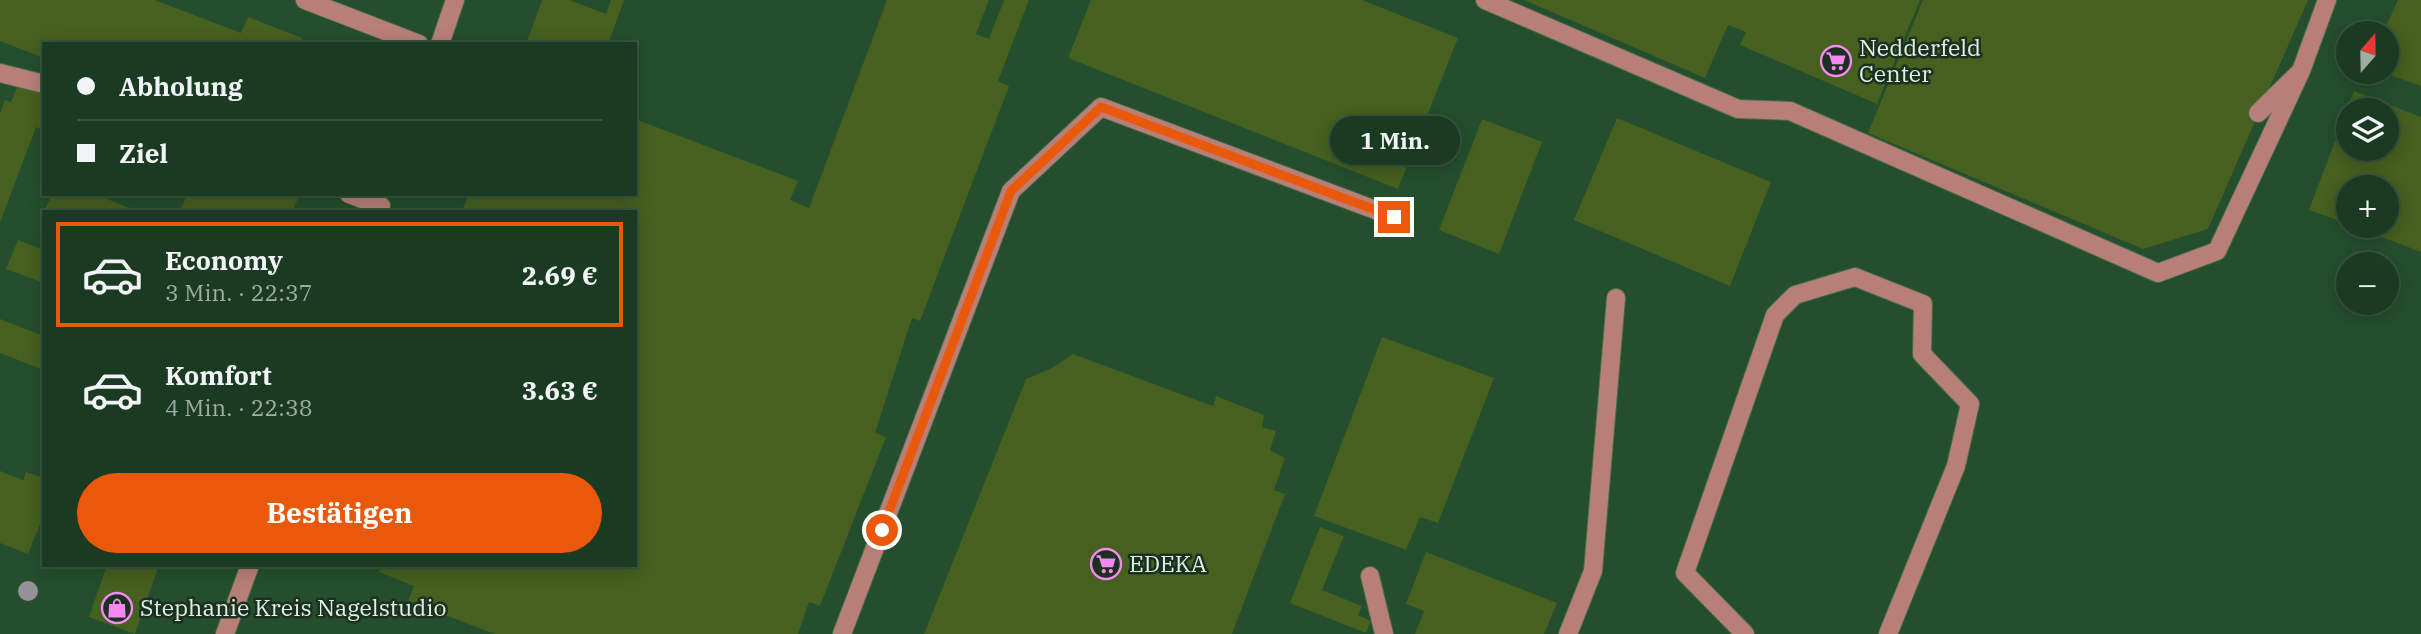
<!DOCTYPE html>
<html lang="de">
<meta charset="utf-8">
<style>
:root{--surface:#1b3a22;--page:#24412a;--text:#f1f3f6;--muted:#a0ada5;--line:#395440;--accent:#ea580c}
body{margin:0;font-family:"IBM Plex Serif",serif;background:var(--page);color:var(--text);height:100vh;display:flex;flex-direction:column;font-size:26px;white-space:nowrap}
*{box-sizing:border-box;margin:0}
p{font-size:23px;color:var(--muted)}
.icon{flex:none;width:38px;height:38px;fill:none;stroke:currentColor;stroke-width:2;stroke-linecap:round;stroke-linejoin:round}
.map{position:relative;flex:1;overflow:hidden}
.drawer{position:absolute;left:42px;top:210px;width:595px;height:357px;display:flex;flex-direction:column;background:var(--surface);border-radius:0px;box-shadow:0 4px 18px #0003,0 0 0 2px var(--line)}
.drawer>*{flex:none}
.hud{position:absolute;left:42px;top:42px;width:595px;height:154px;border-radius:0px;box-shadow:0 4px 18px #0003,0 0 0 2px var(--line);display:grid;align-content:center;height:154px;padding:0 35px;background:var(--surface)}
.needle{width:46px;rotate:20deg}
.controls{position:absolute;left:2336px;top:21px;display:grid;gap:14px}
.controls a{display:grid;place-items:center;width:63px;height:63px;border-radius:50%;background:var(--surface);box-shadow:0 4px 18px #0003,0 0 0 2px var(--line);font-size:35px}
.end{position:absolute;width:32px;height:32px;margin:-16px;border:9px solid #ea580c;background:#fff;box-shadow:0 0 0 4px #fff}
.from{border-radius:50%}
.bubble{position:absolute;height:49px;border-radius:24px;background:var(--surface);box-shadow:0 4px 18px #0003,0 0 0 2px var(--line);font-size:23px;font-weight:700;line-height:49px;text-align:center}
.hud b{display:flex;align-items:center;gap:24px;height:66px;font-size:26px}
.hud b+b{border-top:2px solid var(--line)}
.hud i{width:18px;height:18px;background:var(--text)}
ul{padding:12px 0 0;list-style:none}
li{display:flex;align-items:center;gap:21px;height:105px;margin:0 14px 10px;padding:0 21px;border:4px solid transparent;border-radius:0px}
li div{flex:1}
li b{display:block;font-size:26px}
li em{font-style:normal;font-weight:700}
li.selected{border-color:var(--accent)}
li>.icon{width:63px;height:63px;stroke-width:1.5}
.action{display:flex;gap:14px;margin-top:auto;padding:14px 35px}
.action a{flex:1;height:80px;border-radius:42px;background:var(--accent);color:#fff;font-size:28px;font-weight:700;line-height:80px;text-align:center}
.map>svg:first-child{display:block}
.building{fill:#45601f;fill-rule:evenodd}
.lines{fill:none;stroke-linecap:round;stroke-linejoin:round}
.minor-casing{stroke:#456c4d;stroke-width:20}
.minor{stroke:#b87f77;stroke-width:18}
.tree{fill:#979199}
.route{stroke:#ea580c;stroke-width:9}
.labels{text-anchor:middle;stroke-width:5;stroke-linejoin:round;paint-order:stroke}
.poi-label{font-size:23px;fill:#dcf3df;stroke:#1c2f20;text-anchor:start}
</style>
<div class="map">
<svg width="2421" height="634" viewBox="0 0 2421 634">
<rect width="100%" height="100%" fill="#244e2d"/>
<path class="building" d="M0 0H155L241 33 248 17 302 38 300 44H44V58L0 41Z
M542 0H569L606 14 611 0H624L608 44H526Z
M887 0H989L976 34 989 39 1004 0H1029L998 81 1009 86 920 321 912 318 875 433 886 437 820 606 809 602 798 634H495L408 601 414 586 379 572 381 565H635V212H462L469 194H635V119L798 181 790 200 809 208Z
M1091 0H1362L1458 38 1398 189 1068 58Z
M1524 0H1920L1877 104 1740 45 1746 32 1728 25 1705 78Z
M1923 0H2308L2208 229 2143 249 1868 133Z
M2398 0H2421V86L2387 74V33H2383Z
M18 85 44 95V130L36 127 0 223V114L5 100 11 102Z
M2354 91 2421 117V252L2353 226H2387V187H2348V224L2309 210ZM2348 110H2387V149H2348Z
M1617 118 1771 182 1730 286 1574 220Z
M1482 119 1542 142 1499 254 1439 230Z
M52 194H95L139 212H55L46 208Z
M187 194H299L293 212H180Z
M18 240 44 250V283L6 269Z
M0 319 44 336V370L0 353Z
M1382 337 1494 378 1438 523 1420 517 1406 550 1314 516Z
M1073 354 1213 406 1216 396 1264 415 1262 427 1276 431 1270 450 1285 458 1274 490 1285 494 1232 634H924L1026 379 1052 368Z
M0 471 23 480 26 472 44 478V514L28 554 0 543Z
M1320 527 1344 536 1322 590 1362 606 1358 615 1371 621 1366 633 1290 603Z
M1426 552 1557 603 1544 634H1415L1424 611 1406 604Z
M107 565H159L135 634 89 617Z"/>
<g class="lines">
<g class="minor-casing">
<path id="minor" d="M305 0 419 44
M1485 0 1738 109 1790 111 2158 273 2217 251 2301 71
M440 44 455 0
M0 73 44 84
M2258 113 2301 71 2327 0
M349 194 381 206
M1370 576 1384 634
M225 634 250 565
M842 634 1011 191 1101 107 1394 217
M1568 634 1593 571 1616 298
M1745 634 1685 573 1775 315 1795 295 1855 277 1923 304 1922 354 1970 404 1956 466 1888 634"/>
</g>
<use href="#minor" class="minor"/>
</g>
<circle class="tree" cx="28" cy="591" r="10"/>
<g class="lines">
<path class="route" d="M882 530 1011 191 1101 107 1394 217"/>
</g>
<defs>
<g id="supermarket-ring" transform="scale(1.575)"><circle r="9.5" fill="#1c2f20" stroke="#f489ef" stroke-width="1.5"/><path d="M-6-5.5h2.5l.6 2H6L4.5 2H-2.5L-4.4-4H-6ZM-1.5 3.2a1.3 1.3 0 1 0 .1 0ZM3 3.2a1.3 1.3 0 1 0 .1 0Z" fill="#f489ef"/></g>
<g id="shop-ring" transform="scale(1.575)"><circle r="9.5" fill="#1c2f20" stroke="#f489ef" stroke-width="1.5"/><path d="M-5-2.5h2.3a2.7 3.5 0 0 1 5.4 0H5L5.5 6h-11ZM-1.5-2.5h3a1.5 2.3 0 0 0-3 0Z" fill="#f489ef"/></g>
</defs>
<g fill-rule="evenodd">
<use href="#supermarket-ring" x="1836" y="61"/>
<use href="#supermarket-ring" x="1106" y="564"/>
<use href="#shop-ring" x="117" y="608"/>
</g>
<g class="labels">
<g class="poi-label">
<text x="1859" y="56">Nedderfeld<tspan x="1859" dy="26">Center</tspan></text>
<text x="1129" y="572">EDEKA</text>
<text x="140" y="616">Stephanie Kreis Nagelstudio</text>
</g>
</g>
</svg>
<div class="controls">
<a><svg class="needle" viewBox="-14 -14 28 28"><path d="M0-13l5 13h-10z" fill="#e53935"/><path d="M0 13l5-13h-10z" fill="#a0ada5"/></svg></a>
<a><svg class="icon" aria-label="layers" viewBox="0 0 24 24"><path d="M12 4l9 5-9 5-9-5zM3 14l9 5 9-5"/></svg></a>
<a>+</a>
<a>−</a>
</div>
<i class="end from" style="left:882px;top:530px"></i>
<i class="end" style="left:1394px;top:217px"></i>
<div class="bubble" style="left:1330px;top:116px;width:130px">1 Min.</div>
<div class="hud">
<b><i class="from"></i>Abholung</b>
<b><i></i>Ziel</b>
</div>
<section class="drawer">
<ul>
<li class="selected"><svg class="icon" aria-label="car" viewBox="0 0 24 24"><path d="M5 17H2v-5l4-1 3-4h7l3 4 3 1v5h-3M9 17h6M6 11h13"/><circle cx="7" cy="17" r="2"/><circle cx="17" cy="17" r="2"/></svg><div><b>Economy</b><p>3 Min. · 22:37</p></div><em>2.69 €</em></li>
<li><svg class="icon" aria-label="car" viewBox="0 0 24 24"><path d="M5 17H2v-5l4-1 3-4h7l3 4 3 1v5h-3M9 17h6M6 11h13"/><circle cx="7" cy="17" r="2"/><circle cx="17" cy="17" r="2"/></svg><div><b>Komfort</b><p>4 Min. · 22:38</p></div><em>3.63 €</em></li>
</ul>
<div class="action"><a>Bestätigen</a></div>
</section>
</div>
